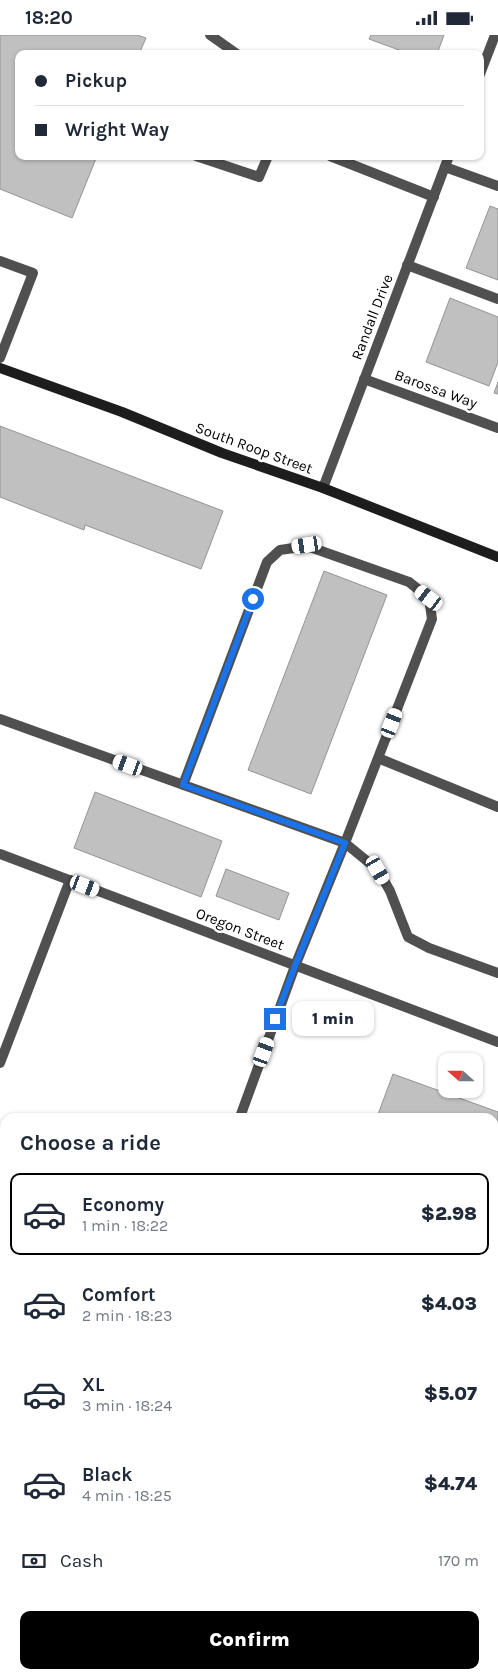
<!DOCTYPE html>
<meta charset="utf-8">
<style>
:root{--surface:#fff;--page:#f6f6f7;--text:#1f2937;--muted:#747a83;--line:#e0e1e3;--accent:#000}
body{margin:0;font-family:Karla,sans-serif;background:var(--page);color:var(--text);height:100vh;display:flex;flex-direction:column;font-size:19px;white-space:nowrap}
*{box-sizing:border-box;margin:0}
p{font-size:16px;color:var(--muted)}
.icon{flex:none;width:28px;height:28px;fill:none;stroke:currentColor;stroke-width:2;stroke-linecap:round;stroke-linejoin:round}
.map{position:relative;flex:1;overflow:hidden}
.drawer{position:absolute;left:0px;top:1078px;width:499px;height:566px;display:flex;flex-direction:column;background:var(--surface);border-radius:15px 15px 0 0;box-shadow:0 1px 4px #0004}
.drawer>*{flex:none}
.hud{position:absolute;left:15px;top:15px;width:469px;height:110px;border-radius:10px;box-shadow:0 1px 4px #0004;display:grid;align-content:center;height:110px;padding:0 20px;background:var(--surface)}
.needle{width:32px;rotate:291deg}
.controls{position:absolute;left:438px;top:1018px;display:grid;gap:10px}
.controls a{display:grid;place-items:center;width:45px;height:45px;border-radius:10px;background:var(--surface);box-shadow:0 1px 4px #0004;font-size:25px}
.end{position:absolute;width:22px;height:22px;margin:-11px;border:6px solid #1a73e8;background:#fff;box-shadow:0 0 0 2px #fff}
.from{border-radius:50%}
.bubble{position:absolute;height:35px;border-radius:10px;background:var(--surface);box-shadow:0 1px 4px #0004;font-size:16px;font-weight:800;line-height:35px;text-align:center}
.car{position:absolute;width:15px;height:30px;margin:-15px -8px;border-radius:6px;box-shadow:0 0 4px 1px #0007;background:linear-gradient(#fff 24%,#345 0 40%,#fff 0 76%,#345 0 86%,#fff 0)}
.hud b{display:flex;align-items:center;gap:18px;height:48px;font-size:19px}
.hud b+b{border-top:1px solid var(--line)}
.hud i{width:12px;height:12px;background:var(--text)}
ul{padding:0;list-style:none}
li{display:flex;align-items:center;gap:15px;height:82px;margin:0 10px 8px;padding:0 10px;border:2px solid transparent;border-radius:10px}
li div{flex:1}
li b{display:block;font-size:19px}
li em{font-style:normal;font-weight:800}
li.active{border-color:var(--accent)}
li>.icon{width:45px;height:45px;stroke-width:1.5}
h2{padding:0 20px;font-size:22px;line-height:60px}
.pay{display:flex;align-items:center;gap:12px;height:55px;padding:0 20px;font-size:19px}
.pay p{margin-inline-start:auto}
.cta{display:flex;gap:10px;margin-top:auto;padding:10px 20px}
.cta a{flex:1;height:58px;border-radius:10px;background:var(--accent);color:#fff;font-size:20px;font-weight:800;line-height:58px;text-align:center}
.status{display:flex;justify-content:space-between;align-items:center;height:35px;padding:0 25px;background:var(--surface);direction:ltr}
.status svg{height:14px;fill:currentColor}
.map>svg:first-child{display:block}
.green{fill:#d7d7d7}
.building{fill:#c0c0c0;stroke:#949494}
.lines{fill:none;stroke-linecap:round;stroke-linejoin:round}
.lane{stroke:#505050;stroke-width:10}
.street{stroke:#505050;stroke-width:10}
.secondary{stroke:#1d1d1d;stroke-width:10}
.route{stroke:#1a73e8;stroke-width:6}
.labels{text-anchor:middle;stroke-width:5;stroke-linejoin:round;paint-order:stroke}
.street-label{font-size:15px;fill:#000;stroke:#fff}
</style>
<div class="status"><b>18:20</b><svg viewBox="0 0 49 12"><path d="M0 12V9h3v3zM5 12V6h3v6zM10 12V3h3v9zM15 12V0h3v12zM26 1h20v11H26zM47 4h2v5h-2z"/></svg></div>
<div class="map">
<svg width="498" height="1643" viewBox="0 0 498 1643">
<rect width="100%" height="100%" fill="#fff"/>
<path class="green" d="M494 1620 498 1621V1643H134L128 1639H494Z"/>
<path class="building" d="M0 0H137L146 3 139 19H19V121H97L72 183 0 154Z
M371 0H444L437 19H410L369 4Z
M490 171 498 174V245L466 233Z
M450 263 498 282V327L489 351 426 327Z
M498 347V359L494 358Z
M0 391 223 476 201 534 85 490 84 495 0 462Z
M324 536 387 560 311 759 248 735Z
M95 757 222 806 201 862 74 813Z
M226 834 289 858 279 885 216 861Z
M393 1039 498 1077V1171L494 1182V1082H377Z
M498 1274V1305L494 1303V1286Z
M494 1392 498 1394V1520L494 1518Z"/>
<g class="lines">
<path class="lane" d="M210 0 237 19
M196 121 259 142 268 121
M330 121 434 162
M445 132 498 151
M0 226 33 238 0 323
M407 230 498 264
M364 344 498 393
M0 684 345 808 295 931
M378 723 498 772
M183 750 267 527 280 515 307 511 409 547 429 563 432 584 345 808 378 835 390 856 408 902 429 913 498 938
M0 1028 70 845
M0 1414 5 1416"/>
<path class="street" d="M480 39 495 0
M323 453 449 121
M0 819 498 1007
M240 1082 295 931"/>
<path class="secondary" d="M0 333 122 377 222 418 323 453 498 522
M0 1570 5 1574
M47 1639 52 1643
M128 1639 134 1643"/>
</g>
<g class="lines">
<path class="route" d="M253 564 183 750 345 808 295 931 275 984"/>
</g>
<g class="labels">
<g class="street-label">
<text transform="translate(372 282) rotate(-69)" y="5">Randall Drive</text>
<text transform="translate(436 354) rotate(20)" y="5">Barossa Way</text>
<text transform="translate(254 413) rotate(20)" y="5">South Roop Street</text>
<text transform="translate(240 894) rotate(21)" y="5">Oregon Street</text>
</g>
</g>
</svg>
<div class="controls">
<a><svg class="needle" viewBox="-14 -14 28 28"><path d="M0-13l5 13h-10z" fill="#e53935"/><path d="M0 13l5-13h-10z" fill="#747a83"/></svg></a>
</div>
<i class="end from" style="left:253px;top:564px"></i>
<i class="end" style="left:275px;top:984px"></i>
<div class="bubble" style="left:292px;top:966px;width:82px">1 min</div>
<i class="car" style="left:307px;top:510px;rotate:261deg"></i>
<i class="car" style="left:429px;top:563px;rotate:308deg"></i>
<i class="car" style="left:392px;top:688px;rotate:21deg"></i>
<i class="car" style="left:128px;top:730px;rotate:290deg"></i>
<i class="car" style="left:378px;top:835px;rotate:150deg"></i>
<i class="car" style="left:85px;top:851px;rotate:111deg"></i>
<i class="car" style="left:264px;top:1017px;rotate:20deg"></i>
<div class="hud">
<b><i class="from"></i>Pickup</b>
<b><i></i>Wright Way</b>
</div>
<section class="drawer">
<h2>Choose a ride</h2>
<ul>
<li class="active"><svg class="icon" aria-label="car" viewBox="0 0 24 24"><path d="M5 17H2v-5l4-1 3-4h7l3 4 3 1v5h-3M9 17h6M6 11h13"/><circle cx="7" cy="17" r="2"/><circle cx="17" cy="17" r="2"/></svg><div><b>Economy</b><p>1 min · 18:22</p></div><em>$2.98</em></li>
<li><svg class="icon" aria-label="car" viewBox="0 0 24 24"><path d="M5 17H2v-5l4-1 3-4h7l3 4 3 1v5h-3M9 17h6M6 11h13"/><circle cx="7" cy="17" r="2"/><circle cx="17" cy="17" r="2"/></svg><div><b>Comfort</b><p>2 min · 18:23</p></div><em>$4.03</em></li>
<li><svg class="icon" aria-label="car" viewBox="0 0 24 24"><path d="M5 17H2v-5l4-1 3-4h7l3 4 3 1v5h-3M9 17h6M6 11h13"/><circle cx="7" cy="17" r="2"/><circle cx="17" cy="17" r="2"/></svg><div><b>XL</b><p>3 min · 18:24</p></div><em>$5.07</em></li>
<li><svg class="icon" aria-label="car" viewBox="0 0 24 24"><path d="M5 17H2v-5l4-1 3-4h7l3 4 3 1v5h-3M9 17h6M6 11h13"/><circle cx="7" cy="17" r="2"/><circle cx="17" cy="17" r="2"/></svg><div><b>Black</b><p>4 min · 18:25</p></div><em>$4.74</em></li>
</ul>
<div class="pay"><svg class="icon" aria-label="cash" viewBox="0 0 24 24"><path d="M3 7h18v10H3z"/><circle cx="12" cy="12" r="2"/></svg>Cash<p>170 m</p></div>
<div class="cta"><a>Confirm</a></div>
</section>
</div>
